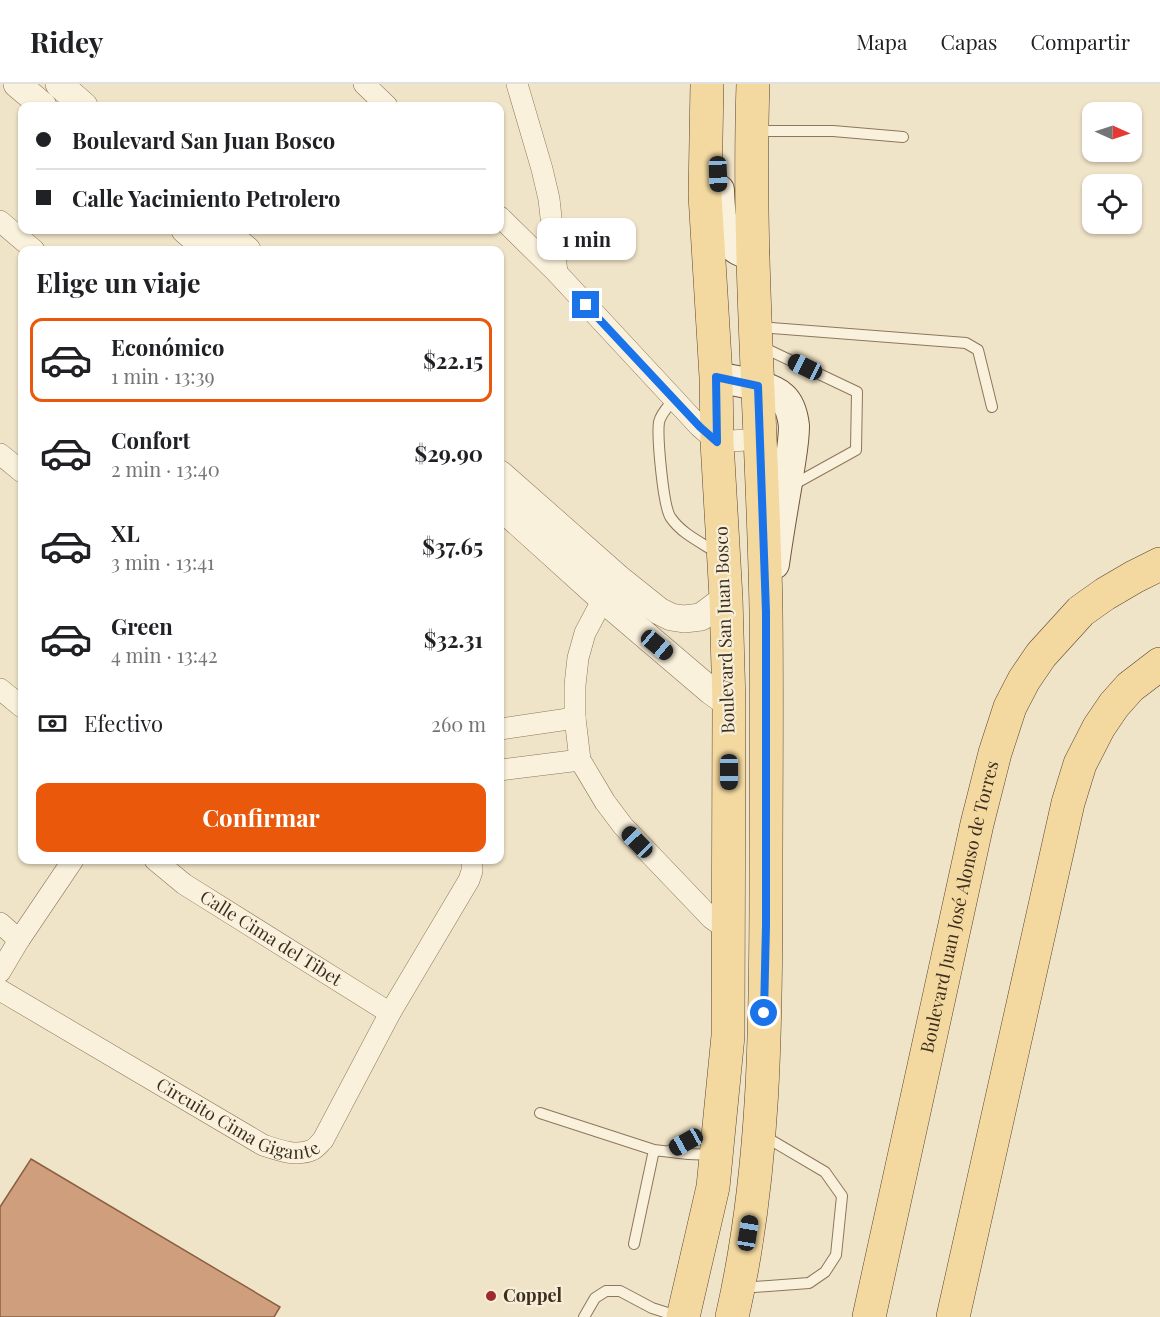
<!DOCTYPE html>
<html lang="es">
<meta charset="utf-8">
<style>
:root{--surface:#fff;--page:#f6f6f6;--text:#202124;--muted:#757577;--line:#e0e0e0;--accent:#ea580c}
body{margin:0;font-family:"Playfair Display",serif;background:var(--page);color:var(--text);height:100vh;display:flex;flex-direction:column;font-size:22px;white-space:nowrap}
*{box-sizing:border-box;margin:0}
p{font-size:20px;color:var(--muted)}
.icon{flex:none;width:33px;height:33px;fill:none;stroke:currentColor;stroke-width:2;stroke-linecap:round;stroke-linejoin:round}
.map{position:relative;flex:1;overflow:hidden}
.sheet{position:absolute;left:18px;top:162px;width:486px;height:618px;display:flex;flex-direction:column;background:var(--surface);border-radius:12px;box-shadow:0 2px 4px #0004}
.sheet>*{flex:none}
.guide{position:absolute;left:18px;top:18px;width:486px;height:132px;border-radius:12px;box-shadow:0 2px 4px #0004;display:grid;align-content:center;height:132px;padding:0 18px;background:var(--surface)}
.needle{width:39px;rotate:93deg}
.fabs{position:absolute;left:1082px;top:18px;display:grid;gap:12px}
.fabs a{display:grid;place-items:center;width:60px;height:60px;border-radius:12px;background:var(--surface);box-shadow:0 2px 4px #0004;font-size:30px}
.end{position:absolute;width:27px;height:27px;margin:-14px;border:8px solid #1a73e8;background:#fff;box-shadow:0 0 0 3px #fff}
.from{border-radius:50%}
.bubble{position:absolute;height:42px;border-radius:12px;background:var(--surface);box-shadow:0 2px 4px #0004;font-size:20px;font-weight:700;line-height:42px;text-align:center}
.car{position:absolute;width:18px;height:36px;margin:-18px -9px;border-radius:8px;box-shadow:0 0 4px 2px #0007;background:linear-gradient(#222 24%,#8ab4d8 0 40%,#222 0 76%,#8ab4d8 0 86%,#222 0)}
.guide b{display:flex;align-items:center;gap:21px;height:57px;font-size:22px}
.guide b+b{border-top:2px solid var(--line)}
.guide i{width:15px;height:15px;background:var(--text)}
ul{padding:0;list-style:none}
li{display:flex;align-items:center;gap:18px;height:84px;margin:0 12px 9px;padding:0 6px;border:3px solid transparent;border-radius:12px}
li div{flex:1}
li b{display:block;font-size:22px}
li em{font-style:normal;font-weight:700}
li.selected{border-color:var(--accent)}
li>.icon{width:54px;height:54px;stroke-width:1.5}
h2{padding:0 18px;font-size:27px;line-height:72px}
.pay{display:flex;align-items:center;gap:15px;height:66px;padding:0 18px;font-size:22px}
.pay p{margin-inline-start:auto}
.action{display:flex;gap:12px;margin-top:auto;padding:12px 18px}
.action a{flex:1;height:69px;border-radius:12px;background:var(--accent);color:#fff;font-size:24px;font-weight:700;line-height:69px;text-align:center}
header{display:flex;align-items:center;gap:36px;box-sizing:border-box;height:84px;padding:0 30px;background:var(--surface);border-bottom:2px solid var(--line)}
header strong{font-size:28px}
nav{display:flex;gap:33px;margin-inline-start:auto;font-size:21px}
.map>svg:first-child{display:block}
.building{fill:#cf9f7d;stroke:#8d5f41;stroke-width:1.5}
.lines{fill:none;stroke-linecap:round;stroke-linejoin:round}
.service-casing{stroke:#8d765c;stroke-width:12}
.minor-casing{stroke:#8d765c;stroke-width:22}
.tertiary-casing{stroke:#8d765c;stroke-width:28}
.secondary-casing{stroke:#6f573f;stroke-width:32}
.primary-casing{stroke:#5b4430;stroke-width:34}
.service{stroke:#faf1dc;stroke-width:10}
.minor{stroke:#faf1dc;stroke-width:21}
.tertiary{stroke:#faf1dc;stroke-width:27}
.secondary{stroke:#faf1dc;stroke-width:30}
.primary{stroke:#f3d9a0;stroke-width:33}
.route{stroke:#1a73e8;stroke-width:8}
.poi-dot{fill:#9e2a2b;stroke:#f7eed8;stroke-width:2}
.labels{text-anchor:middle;stroke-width:4.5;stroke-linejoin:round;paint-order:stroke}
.street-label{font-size:18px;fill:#3d2e20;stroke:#f7eed8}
.poi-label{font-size:18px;font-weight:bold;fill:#3d2e20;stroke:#f7eed8;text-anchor:start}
</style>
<header>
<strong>Ridey</strong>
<nav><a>Mapa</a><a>Capas</a><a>Compartir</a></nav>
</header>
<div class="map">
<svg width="1160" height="1233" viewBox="0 0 1160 1233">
<rect width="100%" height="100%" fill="#f0e4c8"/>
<path class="building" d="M31 1075 280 1223 274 1233H0V1123Z"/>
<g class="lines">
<g class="service-casing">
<path id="service" d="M755 47H833L903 53
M759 243 966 259 978 266 992 323
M760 262 857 308 856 366 791 402
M674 315C669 322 661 329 659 338 657 352 663 424 671 434 682 450 702 459 719 470
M540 1029 654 1066 688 1070 714 1071
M669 1067 686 1058 714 1052
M634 1160 654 1066
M742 1204 809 1199 825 1188 836 1171 842 1112 825 1088 764 1052
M584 1233 595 1214 606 1207H620L652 1224 680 1233"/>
</g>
<g class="minor-casing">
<g id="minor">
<path d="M364 0 387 22"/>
<path d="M517 0 542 85 549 115 557 189"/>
<path d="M500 133 557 189 700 343 717 358 760 355"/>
<path d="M0 137 34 166"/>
<path d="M0 370 22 388"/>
<path d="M611 505 603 515 585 549 578 574 575 601V634L580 676 605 718 623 742 711 834 729 847"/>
<path d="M0 605 22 623"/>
<path d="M500 645 575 634"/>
<path d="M500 686 580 676"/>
<path id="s1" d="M155 776 184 800 390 929"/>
<path d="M0 839 19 856"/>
<path d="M0 888 19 856 73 776"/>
<path id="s2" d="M0 906 263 1061C278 1066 296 1073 312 1066 316 1064 320 1059 323 1056L390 929 469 796 472 787V776"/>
</g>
</g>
<g class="tertiary-casing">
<path id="tertiary" d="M17 0 43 22
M59 0 84 22
M185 146 209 166
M223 146 247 166
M500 390 619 495 659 527 671 533 684 535 701 533 726 514
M500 422 603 515 711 607 729 620"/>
</g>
<g class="secondary-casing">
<path id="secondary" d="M719 106C720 131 720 168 754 170
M716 293C733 297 770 301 782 313 790 320 793 333 794 342 794 359 790 377 788 393 783 422 778 451 774 480"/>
</g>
<g class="primary-casing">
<g id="primary">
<path d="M683 1233 713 1103 728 952 729 620 726 514 717 358 716 293 705 111 707 0"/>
<path d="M732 1233C765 1089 766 941 766 794 766 706 767 616 766 527 763 352 747 176 753 0"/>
<path id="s3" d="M869 1233 977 740 995 669 1010 623 1024 596 1041 571 1081 527 1105 510 1134 493 1160 480"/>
<path d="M953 1233 1068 719 1080 680 1099 643 1114 621 1130 603 1160 580"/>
</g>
</g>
<use href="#service" class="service"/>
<use href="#minor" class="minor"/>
<use href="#tertiary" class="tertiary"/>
<use href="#secondary" class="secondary"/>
<use href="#primary" class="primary"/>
</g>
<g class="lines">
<path class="route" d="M586 221 700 343 717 358 716 293 758 302 766 528V841L764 929"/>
</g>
<circle class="poi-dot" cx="491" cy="1212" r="6"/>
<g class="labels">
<g class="street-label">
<text transform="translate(725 546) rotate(-92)" y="6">Boulevard San Juan Bosco</text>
<text dy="6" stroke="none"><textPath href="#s3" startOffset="420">Boulevard Juan José Alonso de Torres</textPath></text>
<text dy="6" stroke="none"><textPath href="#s1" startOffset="140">Calle Cima del Tibet</textPath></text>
<text dy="6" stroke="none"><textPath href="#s2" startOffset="273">Circuito Cima Gigante</textPath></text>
</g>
<g class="poi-label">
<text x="503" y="1218">Coppel</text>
</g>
</g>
</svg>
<div class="fabs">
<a><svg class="needle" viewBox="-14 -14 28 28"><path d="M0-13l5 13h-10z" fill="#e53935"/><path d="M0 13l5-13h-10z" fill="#757577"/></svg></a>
<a><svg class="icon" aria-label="locate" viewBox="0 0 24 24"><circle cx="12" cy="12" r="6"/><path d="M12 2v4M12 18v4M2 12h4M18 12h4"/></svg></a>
</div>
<i class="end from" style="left:764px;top:929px"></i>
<i class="end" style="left:586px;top:221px"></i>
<div class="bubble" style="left:537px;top:134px;width:99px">1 min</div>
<i class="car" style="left:718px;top:90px;rotate:178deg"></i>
<i class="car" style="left:805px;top:283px;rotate:296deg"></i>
<i class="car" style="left:657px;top:561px;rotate:130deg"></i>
<i class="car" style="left:729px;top:688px;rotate:180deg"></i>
<i class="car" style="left:637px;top:758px;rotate:316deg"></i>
<i class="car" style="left:686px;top:1058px;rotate:241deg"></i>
<i class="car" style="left:748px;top:1149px;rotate:9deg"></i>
<div class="guide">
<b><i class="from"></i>Boulevard San Juan Bosco</b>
<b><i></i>Calle Yacimiento Petrolero</b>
</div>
<section class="sheet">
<h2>Elige un viaje</h2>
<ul>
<li class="selected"><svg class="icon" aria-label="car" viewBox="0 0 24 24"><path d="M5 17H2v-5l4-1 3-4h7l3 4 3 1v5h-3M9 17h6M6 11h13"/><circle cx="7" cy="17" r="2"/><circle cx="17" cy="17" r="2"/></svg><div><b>Económico</b><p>1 min · 13:39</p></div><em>$22.15</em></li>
<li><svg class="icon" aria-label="car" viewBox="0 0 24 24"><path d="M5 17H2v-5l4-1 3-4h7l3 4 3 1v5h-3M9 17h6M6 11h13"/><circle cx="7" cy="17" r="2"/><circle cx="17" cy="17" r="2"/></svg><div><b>Confort</b><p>2 min · 13:40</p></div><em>$29.90</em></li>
<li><svg class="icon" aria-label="car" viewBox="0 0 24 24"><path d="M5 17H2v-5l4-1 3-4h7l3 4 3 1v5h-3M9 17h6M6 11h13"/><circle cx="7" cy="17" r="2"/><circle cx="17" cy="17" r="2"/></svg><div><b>XL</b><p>3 min · 13:41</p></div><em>$37.65</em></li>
<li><svg class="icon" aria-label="car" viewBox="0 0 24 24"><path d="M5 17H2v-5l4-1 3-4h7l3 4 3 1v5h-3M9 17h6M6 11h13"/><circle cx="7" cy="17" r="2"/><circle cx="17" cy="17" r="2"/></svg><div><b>Green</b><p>4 min · 13:42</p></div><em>$32.31</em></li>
</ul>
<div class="pay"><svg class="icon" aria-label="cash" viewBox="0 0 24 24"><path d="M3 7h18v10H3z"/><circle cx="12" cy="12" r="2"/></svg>Efectivo<p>260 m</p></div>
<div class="action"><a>Confirmar</a></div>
</section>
</div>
